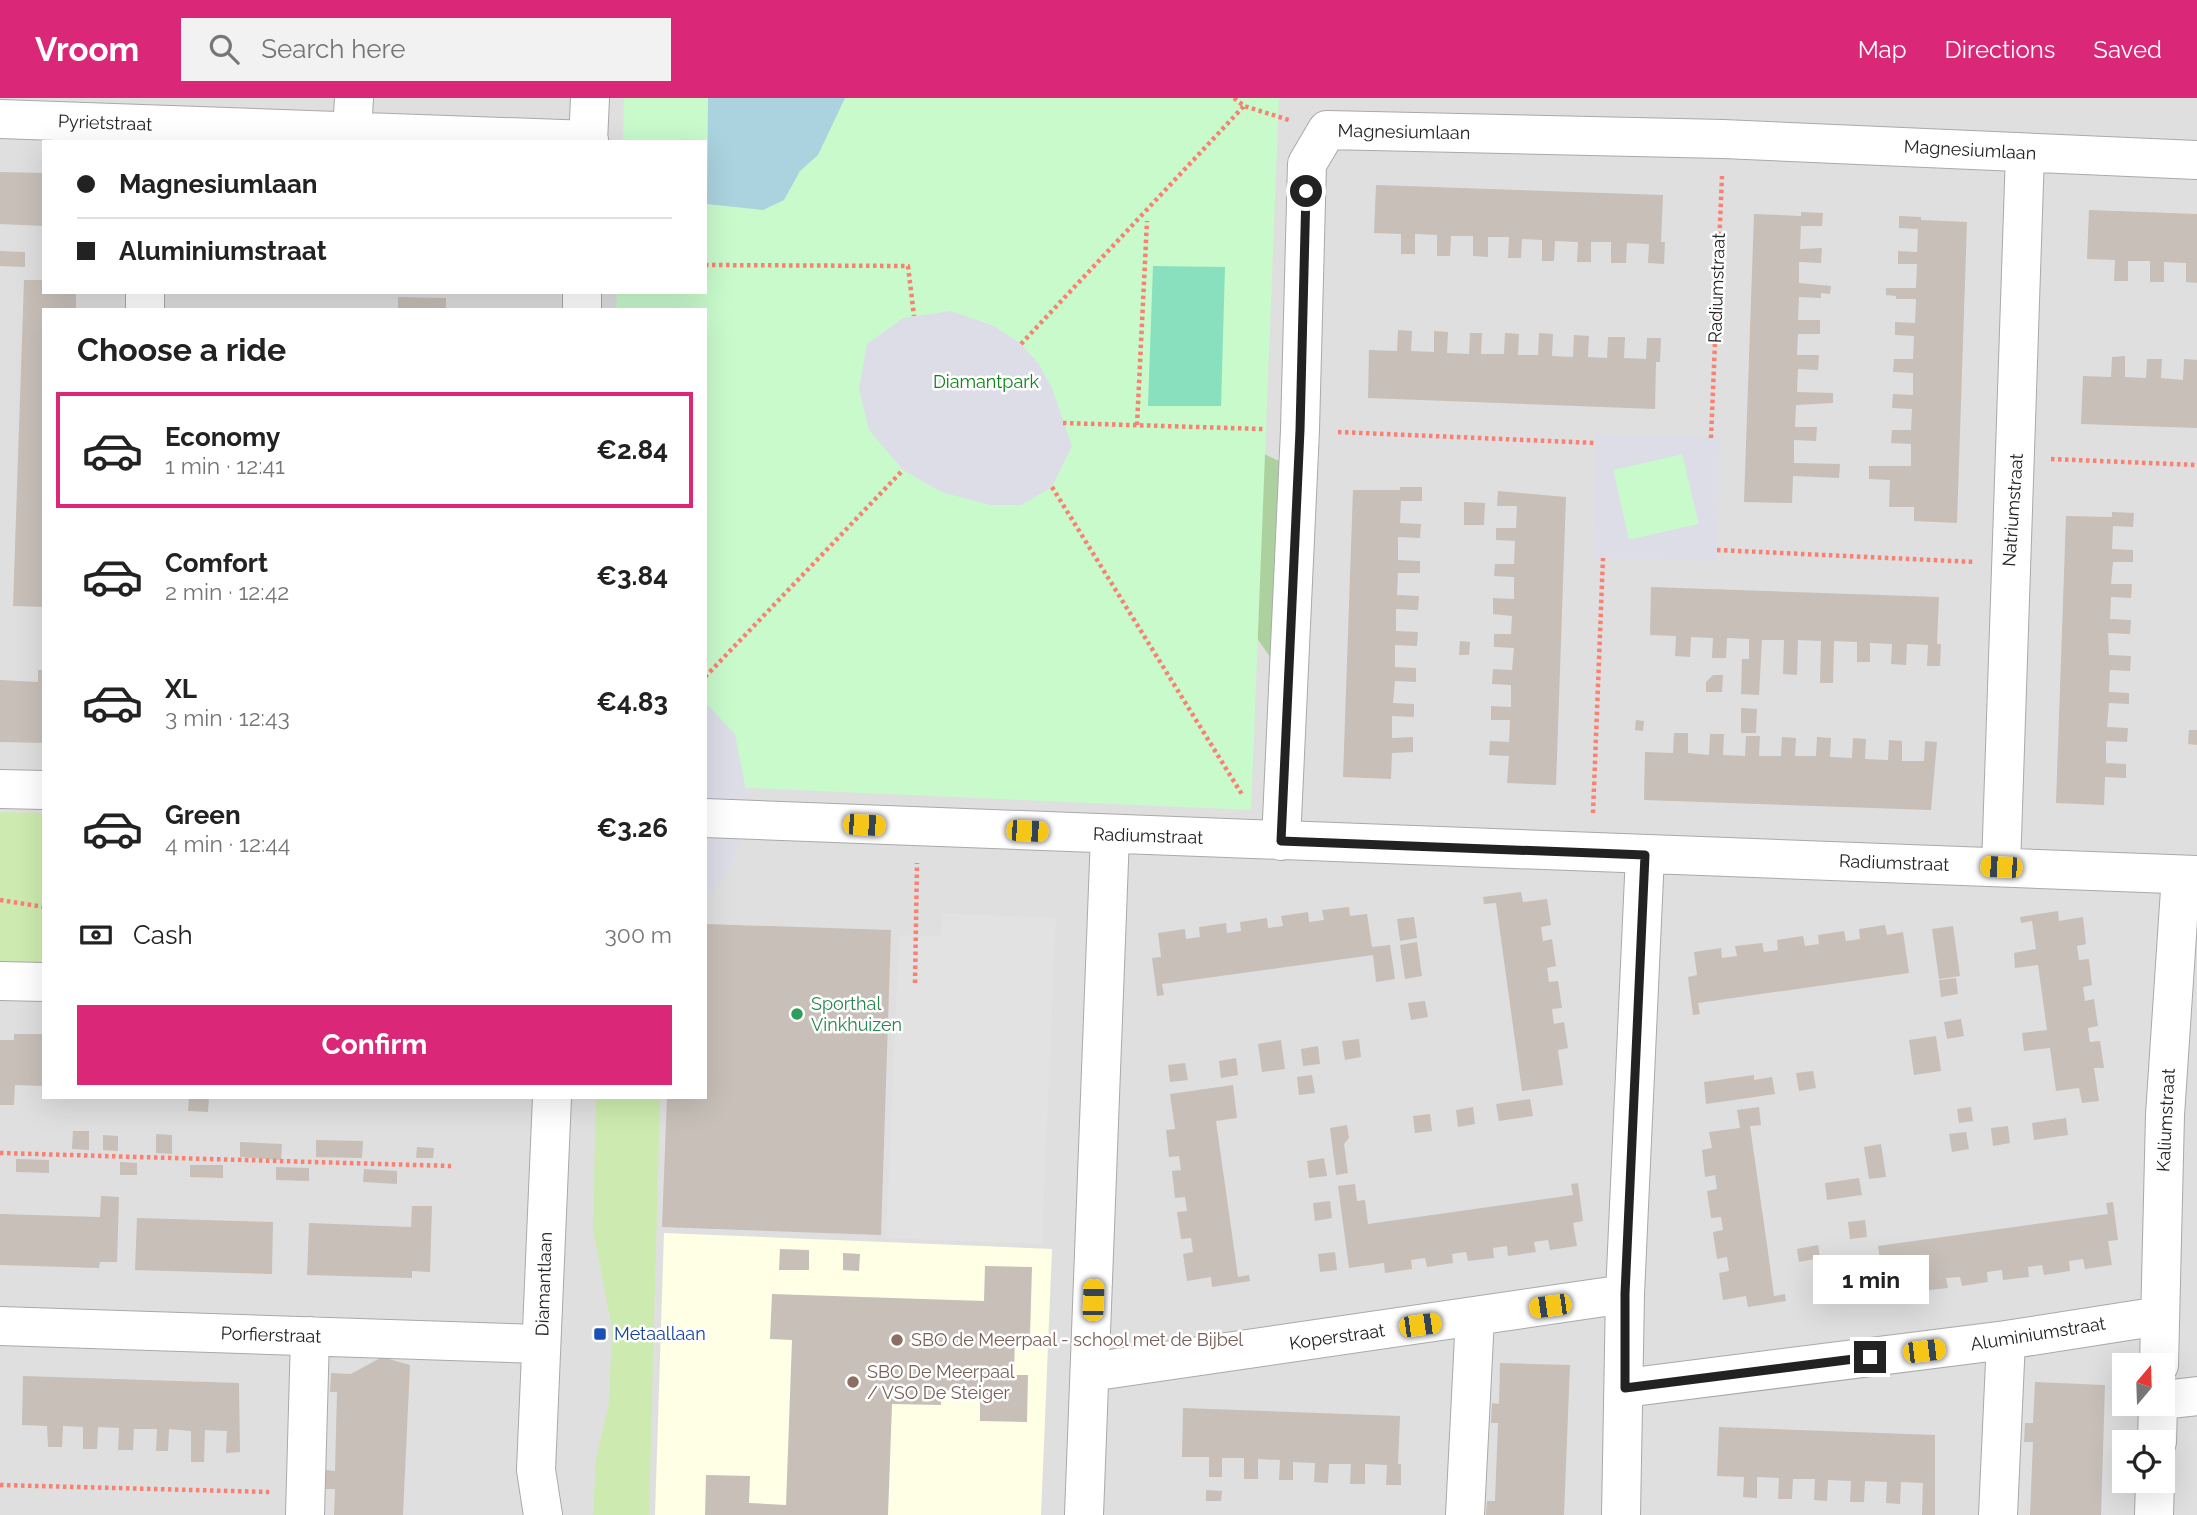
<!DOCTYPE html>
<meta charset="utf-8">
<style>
:root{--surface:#fff;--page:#f2f2f2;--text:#222;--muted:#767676;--line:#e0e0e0;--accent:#db2777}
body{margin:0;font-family:Raleway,sans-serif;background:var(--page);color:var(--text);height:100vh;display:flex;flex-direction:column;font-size:26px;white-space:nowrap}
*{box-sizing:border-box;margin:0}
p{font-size:23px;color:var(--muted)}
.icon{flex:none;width:38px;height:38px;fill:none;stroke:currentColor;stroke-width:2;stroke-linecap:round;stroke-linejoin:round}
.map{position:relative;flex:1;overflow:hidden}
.details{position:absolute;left:42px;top:210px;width:665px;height:791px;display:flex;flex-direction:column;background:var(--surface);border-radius:0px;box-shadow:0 7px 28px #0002}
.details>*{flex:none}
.top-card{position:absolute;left:42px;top:42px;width:665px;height:154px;border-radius:0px;box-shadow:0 7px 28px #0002;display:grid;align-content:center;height:154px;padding:0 35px;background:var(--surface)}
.needle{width:46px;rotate:19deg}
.fabs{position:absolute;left:2112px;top:1255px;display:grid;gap:14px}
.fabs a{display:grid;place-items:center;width:63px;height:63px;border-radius:0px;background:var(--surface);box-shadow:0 7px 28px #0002;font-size:35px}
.end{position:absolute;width:32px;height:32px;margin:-16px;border:9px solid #222;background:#fff;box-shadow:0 0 0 4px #fff}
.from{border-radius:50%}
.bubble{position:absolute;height:49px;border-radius:0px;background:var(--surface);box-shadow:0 7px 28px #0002;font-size:23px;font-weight:700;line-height:49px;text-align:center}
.car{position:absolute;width:21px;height:42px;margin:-21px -10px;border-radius:9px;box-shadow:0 0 5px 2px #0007;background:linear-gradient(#f5c518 24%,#345 0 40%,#f5c518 0 76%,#345 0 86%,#f5c518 0)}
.top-card b{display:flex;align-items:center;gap:24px;height:66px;font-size:26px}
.top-card b+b{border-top:2px solid var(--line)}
.top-card i{width:18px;height:18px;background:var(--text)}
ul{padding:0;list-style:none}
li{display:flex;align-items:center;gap:21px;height:116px;margin:0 14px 10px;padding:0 21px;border:4px solid transparent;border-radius:0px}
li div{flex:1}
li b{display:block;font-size:26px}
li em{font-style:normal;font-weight:700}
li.on{border-color:var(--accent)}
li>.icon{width:63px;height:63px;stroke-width:1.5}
h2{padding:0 35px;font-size:32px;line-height:84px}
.pay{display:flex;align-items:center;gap:18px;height:77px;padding:0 35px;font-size:26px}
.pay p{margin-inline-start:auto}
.button{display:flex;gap:14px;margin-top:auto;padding:14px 35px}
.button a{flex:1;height:80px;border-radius:0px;background:var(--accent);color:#fff;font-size:28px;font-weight:700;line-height:80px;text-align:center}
header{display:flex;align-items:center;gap:42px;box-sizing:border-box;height:98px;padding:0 35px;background:var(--accent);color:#fff}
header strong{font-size:33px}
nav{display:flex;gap:38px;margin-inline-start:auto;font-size:24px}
.search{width:490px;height:63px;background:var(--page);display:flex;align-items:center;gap:18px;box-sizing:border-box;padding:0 24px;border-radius:0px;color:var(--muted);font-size:26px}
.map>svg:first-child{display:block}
.residential{fill:#e0dfdf;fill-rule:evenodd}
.education{fill:#ffffe5}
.grass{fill:#cdebb0}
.forest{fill:#add19e}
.park{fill:#c8facc}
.pitch{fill:#88e0be}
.parking{fill:#e2e2e2}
.plaza{fill:#dddde8;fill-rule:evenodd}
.water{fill:#aad3df}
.building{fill:#c7bfb8}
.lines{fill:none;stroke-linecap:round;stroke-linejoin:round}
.minor-casing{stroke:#a9a9a9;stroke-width:40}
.path{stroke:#fa8072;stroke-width:4.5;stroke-dasharray:3.5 3.5;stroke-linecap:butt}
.minor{stroke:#fff;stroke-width:38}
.route{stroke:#222;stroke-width:9}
.leisure-dot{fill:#2e9e5b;stroke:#fff;stroke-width:2.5}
.transit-dot{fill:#1a4fb4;stroke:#fff;stroke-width:2.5}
.education-dot{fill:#8d6e63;stroke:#fff;stroke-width:2.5}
.labels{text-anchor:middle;stroke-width:5;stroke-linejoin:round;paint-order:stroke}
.street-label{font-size:18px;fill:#222;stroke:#fff}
.park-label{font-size:18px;fill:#0c8416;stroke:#fff}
.leisure-label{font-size:18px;fill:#27864d;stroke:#fff;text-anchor:start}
.transit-label{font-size:18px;fill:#164399;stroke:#fff;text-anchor:start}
.education-label{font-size:18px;fill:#785e54;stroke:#fff;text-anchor:start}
</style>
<header>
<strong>Vroom</strong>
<div class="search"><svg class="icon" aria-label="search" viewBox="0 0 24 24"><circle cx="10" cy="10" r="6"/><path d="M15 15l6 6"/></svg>Search here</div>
<nav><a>Map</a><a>Directions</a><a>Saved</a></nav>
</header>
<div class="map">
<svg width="2197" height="1417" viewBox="0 0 2197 1417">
<rect width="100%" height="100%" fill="#f2efe9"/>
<path class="residential" d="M0 0H2197V1417H0ZM44 44H705V194H44ZM44 212H705V999H44ZM2124 1267H2163V1306H2124ZM2124 1344H2163V1382H2124Z"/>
<path class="education" d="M664 1135 1052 1151 1041 1417H655Z"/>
<path class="grass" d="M0 714 44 715V866L0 864Z
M596 999H660L649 1417H593L596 1362 609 1305 612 1230 593 1132Z"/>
<path class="forest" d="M1223 336 1279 363 1270 559 1206 466Z"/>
<path class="park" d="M624 0H1279L1251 712 705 688V212H616L617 194H705V44H623Z
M1683 356 1699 426 1629 442 1613 372Z"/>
<path class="pitch" d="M1153 168 1225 169 1221 308H1148Z"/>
<path class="parking" d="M943 815 1056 820 1042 1146 886 1140 899 837 941 838Z"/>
<path class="plaza" d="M951 213 994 228 1021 246 1039 266 1052 290 1072 348 1052 389 1021 407H990L941 394 903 372 869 332 859 291 867 246 903 220Z
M1596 336 1720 340 1717 463 1593 460ZM1682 356 1699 426 1629 442 1613 372Z
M705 604 735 636 748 703 705 702Z
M705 739 739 740 738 754 726 778 705 801Z"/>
<path class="water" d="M708 0H845L818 57 800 73 784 102 763 112 707 106Z"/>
<path class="building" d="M0 74 44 75V128L0 126Z
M1376 87 1663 97 1661 144H1665L1664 166 1648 165 1649 146 1627 145 1626 165H1611V144H1591V164H1577L1578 144 1555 143 1554 163H1542V142L1522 141 1521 160H1508L1509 139H1488V159L1473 158V138H1451L1450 158H1437V137L1415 136V156H1401V136L1374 135Z
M2089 112 2197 116V185L2186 184V165L2164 164V184H2150V163H2128V183H2114L2115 162 2087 161Z
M1801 114 1823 115 1822 128H1801L1800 151 1822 150 1821 165 1799 164V185L1831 188 1830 196 1821 195V200L1799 199 1798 222H1820V236H1798L1797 257H1819L1818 272 1798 271 1797 294 1833 295V305L1796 307 1795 329H1817L1816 343 1794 342V365L1840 366 1839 380 1793 378 1792 405 1744 404 1754 116 1801 118Z
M1899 118 1921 119V122L1967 124 1957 425 1914 423V409H1889L1890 382 1869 381V368H1911V346L1891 345 1892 332H1911L1912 311 1892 310 1893 296 1913 297V275L1893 274 1894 261H1913L1914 238 1895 237V224L1915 225 1916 201H1896V198L1886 197V190H1916L1917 166H1898V153L1917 154 1918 131 1899 130Z
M0 153 25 154V169L0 168Z
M24 182H44V194H76V212H44V509L13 508Z
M398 199 446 200V212H398Z
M1398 232 1412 233 1411 253 1434 254V233L1448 234 1447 255 1469 256 1470 235H1482L1481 256H1504L1505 235 1519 236 1518 257H1538L1539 235 1553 236 1552 258 1573 259 1574 237 1589 238 1588 259 1607 260 1608 239H1625L1624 260 1646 261 1647 240H1661L1660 264H1656L1655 311 1368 300 1369 252 1397 253Z
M2125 258V279L2146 280 2147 261H2162L2161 280 2183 282 2184 261 2197 262V330L2081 326 2083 278 2111 279 2112 259Z
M1400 389H1422V403H1401L1400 425 1421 426 1420 440 1398 439V462L1420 463V475H1398L1397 497 1419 498 1418 512 1396 511V533L1418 534 1417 548 1395 547V569L1416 570V584L1395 583 1393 605 1414 606V619L1392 618V640L1413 639V654L1392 655 1391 681 1343 679 1353 392H1400Z
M1498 393 1566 399 1556 687 1507 685 1509 658 1489 657 1490 643 1509 644 1510 622H1491V608L1511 609V587L1492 586 1493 571 1512 572 1514 550 1494 549V536H1511L1512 518 1493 516V500L1514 501V479L1494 478 1495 466H1514L1515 443 1496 442V430H1516L1517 408H1497Z
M1464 404 1485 405 1484 427H1464Z
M2112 414 2134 415 2133 429 2113 428 2112 451 2133 452V464H2113L2111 486H2132L2131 500 2111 499 2110 521 2131 522 2130 536 2108 535 2109 557 2131 558 2130 573 2110 572 2109 594 2129 595V606L2109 605 2107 629 2128 630 2127 644 2106 643V665L2126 666V680L2105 679 2104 707 2056 705 2066 418 2112 419Z
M1651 489 1939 499 1937 546H1941L1940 568H1927L1928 547 1907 546 1906 567 1891 566 1892 546 1870 545V564H1857V544L1834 543 1833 585H1820L1821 543 1798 542 1797 577 1783 576 1784 542H1762L1759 597 1741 596 1742 561H1749V541L1727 540 1726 560H1712L1713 540 1691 539 1690 559 1675 558 1676 538 1650 537Z
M1460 543 1470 544 1469 557H1459Z
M38 572H44V645L0 644V582L38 584Z
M1713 577H1723L1722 594H1706V584Z
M1741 610 1757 611 1756 635H1741Z
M1636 622 1644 623 1643 633 1635 632Z
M2189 632H2197V647L2188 646Z
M1674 635H1688V655L1709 657 1710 636H1724L1723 657 1745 658 1746 638H1760L1759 658H1781L1782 639 1796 640 1795 658H1816L1817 639 1831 640 1830 659 1852 660 1853 640 1866 641 1865 661 1888 662 1889 642 1902 643V663H1924L1925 643 1937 644 1931 712 1644 702 1645 654 1673 655Z
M1521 794 1523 804 1547 801 1551 827 1541 829 1543 843 1552 841 1556 868 1547 870 1549 884 1558 883 1562 910 1552 911 1554 926 1564 924 1568 950 1558 952 1563 987 1522 993 1496 805 1484 806 1483 799Z
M1349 809 1350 818 1367 816 1372 849 1390 847 1395 881 1376 884 1373 857 1162 886 1164 897 1157 898 1152 860 1161 859 1158 835 1185 831 1186 841 1200 839 1199 829 1226 825 1227 835 1241 833 1240 824 1267 820 1268 830 1283 828 1281 818 1308 814 1309 824 1324 822 1322 812Z
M2058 813 2059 823 2083 819 2086 846 2077 848 2079 862 2089 861 2092 887 2083 889 2085 903 2094 901 2098 928 2088 930 2090 944 2100 943 2104 970H2094L2099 1003 2082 1005 2079 990 2056 993 2050 950 2024 953 2022 935 2047 932 2038 867 2015 870 2014 855 2036 851 2032 823 2021 825 2020 819Z
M1414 819 1417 840 1400 843 1397 821Z
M705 826 891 832 881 1137 662 1129 667 999H705Z
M1885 827 1887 837 1903 834 1909 875 1698 905 1700 916 1693 917 1688 879 1697 877 1694 854 1721 850 1722 860 1737 858 1735 848 1762 845 1764 854 1778 852 1777 842 1803 838 1805 848 1819 846 1818 837 1844 833 1846 843 1860 841 1859 831Z
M1953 828 1960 878 1939 881 1932 831Z
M1417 844 1422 878 1405 881 1400 847Z
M1956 880 1958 896 1941 899 1939 882Z
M1425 903 1428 919 1411 922 1408 905Z
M1961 921 1964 938 1947 941 1944 924Z
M14 936H44V988L15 987 14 1007H0V942H14Z
M1936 938 1941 973 1914 977 1909 942Z
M1359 941 1361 959 1345 962 1342 943Z
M1281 942 1285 971 1262 974 1258 946Z
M1318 948 1320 966 1303 968 1301 951Z
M1236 960 1238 977 1221 980 1219 963Z
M1185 965 1188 982 1170 984 1168 967Z
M1813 973 1816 990 1799 993 1796 975Z
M1312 977 1315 995 1299 997 1297 979Z
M1754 977V982L1772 979 1775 996 1706 1006 1704 984Z
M1233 987 1237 1020 1216 1023 1238 1179 1249 1177 1250 1183 1212 1189 1211 1179 1187 1183 1183 1156 1193 1154 1191 1140 1181 1141 1177 1114 1187 1113 1185 1099 1175 1100 1172 1073 1181 1072 1179 1058 1169 1059 1166 1032 1175 1031 1170 996Z
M189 999H209L208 1014 188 1013Z
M1530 1001 1533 1018 1499 1023 1496 1006Z
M1473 1009 1475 1026 1458 1029 1456 1012Z
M1759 1009 1761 1027 1750 1028 1768 1154 1774 1198 1785 1196 1786 1203 1748 1209 1746 1198 1723 1202 1719 1175 1729 1173 1727 1159 1717 1161 1713 1134 1723 1132 1721 1119 1711 1120 1707 1093 1717 1091 1715 1077 1705 1079 1702 1052 1712 1050 1709 1034 1740 1030 1737 1012Z
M1971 1009 1973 1023 1959 1025 1957 1011Z
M1430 1016 1432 1033 1415 1035 1413 1018Z
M2066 1020 2068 1037 2034 1042 2032 1025Z
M1347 1027 1349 1040 1344 1046 1348 1075 1336 1077 1330 1030Z
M2008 1028 2010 1045 1993 1048 1991 1030Z
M73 1033H89V1052L72 1051Z
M1966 1034 1969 1051 1952 1054 1949 1036Z
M156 1036 172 1037V1056L156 1055Z
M103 1037 118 1038V1053L103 1052Z
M316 1042 363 1043 362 1060 316 1059Z
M240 1044 282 1046 281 1062 240 1059Z
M1881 1046 1886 1079 1869 1081 1864 1049Z
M417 1049 434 1050 433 1060H416Z
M1324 1060 1327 1078 1309 1080 1307 1063Z
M16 1061 49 1062V1075L16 1074Z
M120 1064 137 1065V1077H120Z
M190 1067H223V1080L190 1079Z
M276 1069 309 1070V1083L276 1082Z
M364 1071 397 1073V1086L363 1084Z
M1859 1080 1862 1097 1827 1102 1825 1085Z
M1578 1085 1583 1123 1573 1125 1577 1148 1550 1152 1548 1142 1534 1144 1536 1154 1508 1158 1507 1148 1493 1150 1494 1160 1468 1163 1466 1154 1452 1156 1453 1165 1427 1169 1425 1160 1411 1162 1412 1171 1385 1175 1384 1165 1349 1170 1338 1088 1355 1086 1357 1103 1365 1102 1368 1126 1573 1097 1571 1086Z
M101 1098 119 1099 117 1164H100L99 1170 0 1167V1116L100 1119Z
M1330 1103 1332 1120 1315 1123 1313 1105Z
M2113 1104 2118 1142 2108 1143 2112 1167 2085 1171 2083 1161 2069 1163 2070 1173 2044 1177 2042 1167 2028 1169 2029 1179 2003 1182 2002 1172 1987 1174 1988 1184 1962 1188 1960 1179 1946 1180 1948 1190 1921 1193 1919 1184 1884 1189 1878 1148 2108 1116 2106 1105Z
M412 1108H432L430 1174 412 1173V1180L307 1177 309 1125 411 1129Z
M137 1120 273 1124 272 1176 135 1172Z
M1865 1122 1867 1139 1850 1141 1848 1124Z
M1818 1147 1820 1160 1799 1164 1797 1151Z
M780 1151 809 1152V1172H779Z
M1335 1154 1337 1172 1320 1174 1318 1156Z
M843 1155 860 1156 859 1173 843 1172Z
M985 1168 1032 1169 1030 1237H1015L1014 1277H1028L1027 1324 980 1323V1293L941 1292V1307L892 1306 888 1417H705L706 1377 750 1378 749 1405 786 1407 792 1242 770 1241 772 1196 984 1203Z
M1870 1172 1872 1191 1855 1193 1853 1175Z
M382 1259 410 1267 403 1417H334L335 1391H326V1372L335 1373 337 1294H330L331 1275 351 1276Z
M1500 1265 1570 1267 1564 1417H1486L1487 1403H1495L1498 1325H1491L1492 1305 1499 1306Z
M23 1278 239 1285 240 1354 226 1355 227 1333 205 1332 204 1364H191V1333L169 1331 168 1353H156L157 1331H134L133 1352H118L119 1330 98 1329 97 1351H83V1329L63 1328 62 1349H48L47 1328 22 1327Z
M2035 1284 2105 1287 2101 1417H2030L2033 1344H2024L2025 1325H2033Z
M1183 1310 1400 1318 1398 1366H1401V1387H1386L1387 1367 1365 1366V1386H1350L1351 1366H1329L1328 1385 1314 1384 1315 1365 1293 1364V1382H1279L1280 1362 1258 1361V1381H1244V1360H1222V1379H1209V1359H1182Z
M1719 1329 1935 1337V1417H1922L1923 1385 1901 1384 1900 1406 1886 1405 1887 1384 1865 1383 1864 1404H1850L1851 1383 1828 1382 1827 1403 1814 1402 1815 1381H1793L1792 1401H1778L1779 1380 1757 1379V1400L1743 1399 1744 1379 1717 1378Z
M1206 1392 1222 1393 1221 1403H1206Z"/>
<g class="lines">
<g class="minor-casing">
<path id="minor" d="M0 21 589 42
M352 34 354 0
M588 44 590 0
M145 212V194
M582 212V194
M0 691 44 692
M705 720 2197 777
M1281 743 1300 332 1307 66 1327 32 1723 41 2197 62
M2001 769 2025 55
M0 883 44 884
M0 1228 541 1246
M2159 1267 2165 1017 2181 777
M1090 1274 1625 1196
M1625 1290 2006 1242 2160 1218
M2163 1302 2197 1298
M2157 1344 2158 1306
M305 1417 310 1238
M543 1417 536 1372 552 999
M1084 1417 1110 737
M1465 1417 1475 1219
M1621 1417 1625 1196 1645 757
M1998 1417 2006 1242
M2154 1417 2155 1382"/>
</g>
<path class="path" d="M1234 0 1244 8 1289 22
M705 167 908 168 914 218
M1021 246 1244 8
M1063 325 1263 331
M1137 327 1147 123
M1338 334 1596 345
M1711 340 1722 78
M2051 361 2197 367
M1052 389 1243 698
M1717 452 1975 464
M705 579 903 372
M1593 715 1603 460
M0 802 44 809
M915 885 917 765
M0 1055 451 1068
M0 1387 269 1394"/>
<use href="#minor" class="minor"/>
</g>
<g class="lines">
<path class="route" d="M1306 93 1300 332 1281 743 1645 757 1625 1196V1290L1870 1259"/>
</g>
<circle class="leisure-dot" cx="797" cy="916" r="7"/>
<rect class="transit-dot" x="593" y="1229" width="14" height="14" rx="3.5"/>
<g class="education-dot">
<circle cx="897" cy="1242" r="7"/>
<circle cx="853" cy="1284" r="7"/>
</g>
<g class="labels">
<g class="street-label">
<text transform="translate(105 25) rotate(2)" y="6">Pyrietstraat</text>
<text transform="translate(1404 34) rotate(1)" y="6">Magnesiumlaan</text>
<text transform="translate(1970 52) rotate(3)" y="6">Magnesiumlaan</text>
<text transform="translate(1717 190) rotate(-88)" y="6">Radiumstraat</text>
<text transform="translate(2013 412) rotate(-86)" y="6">Natriumstraat</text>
<text transform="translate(1148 738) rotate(2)" y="6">Radiumstraat</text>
<text transform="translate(1894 765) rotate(2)" y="6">Radiumstraat</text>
<text transform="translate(2166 1022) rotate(-87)" y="6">Kaliumstraat</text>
<text transform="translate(544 1186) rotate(-88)" y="6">Diamantlaan</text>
<text transform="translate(2038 1236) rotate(-9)" y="6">Aluminiumstraat</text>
<text transform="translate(271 1237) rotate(2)" y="6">Porfierstraat</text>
<text transform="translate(1337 1239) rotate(-8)" y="6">Koperstraat</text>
</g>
<g class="park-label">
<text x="986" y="290">Diamantpark</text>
</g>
<g class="leisure-label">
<text x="811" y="912">Sporthal<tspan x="811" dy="21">Vinkhuizen</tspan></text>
</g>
<g class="transit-label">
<text x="614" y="1242">Metaallaan</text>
</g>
<g class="education-label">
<text x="911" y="1248">SBO de Meerpaal - school met de Bijbel</text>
<text x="867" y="1280">SBO De Meerpaal<tspan x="867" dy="21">/ VSO De Steiger</tspan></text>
</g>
</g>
</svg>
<div class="fabs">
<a><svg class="needle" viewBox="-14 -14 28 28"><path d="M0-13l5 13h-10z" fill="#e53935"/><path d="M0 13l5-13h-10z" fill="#767676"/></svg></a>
<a><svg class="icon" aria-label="locate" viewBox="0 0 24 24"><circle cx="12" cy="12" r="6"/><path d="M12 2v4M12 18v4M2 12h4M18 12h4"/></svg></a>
</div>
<i class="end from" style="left:1306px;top:93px"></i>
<i class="end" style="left:1870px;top:1259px"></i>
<div class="bubble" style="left:1813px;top:1157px;width:116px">1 min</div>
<i class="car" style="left:864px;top:727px;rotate:93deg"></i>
<i class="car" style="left:1027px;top:733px;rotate:92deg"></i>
<i class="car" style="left:2001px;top:769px;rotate:272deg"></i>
<i class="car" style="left:1093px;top:1202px;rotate:2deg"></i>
<i class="car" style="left:1550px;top:1208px;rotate:262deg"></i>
<i class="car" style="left:1420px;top:1227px;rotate:82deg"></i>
<i class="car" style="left:1924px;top:1253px;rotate:83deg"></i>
<div class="top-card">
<b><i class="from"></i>Magnesiumlaan</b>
<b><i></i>Aluminiumstraat</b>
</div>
<section class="details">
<h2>Choose a ride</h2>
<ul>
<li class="on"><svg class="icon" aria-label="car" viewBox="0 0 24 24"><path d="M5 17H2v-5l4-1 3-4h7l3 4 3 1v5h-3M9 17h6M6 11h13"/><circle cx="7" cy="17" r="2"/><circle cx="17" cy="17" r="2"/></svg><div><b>Economy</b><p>1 min · 12:41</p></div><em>€2.84</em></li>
<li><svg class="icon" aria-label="car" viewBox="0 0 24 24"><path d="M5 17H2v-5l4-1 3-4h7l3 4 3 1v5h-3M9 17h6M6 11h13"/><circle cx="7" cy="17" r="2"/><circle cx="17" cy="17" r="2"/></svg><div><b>Comfort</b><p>2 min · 12:42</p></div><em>€3.84</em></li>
<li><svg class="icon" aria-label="car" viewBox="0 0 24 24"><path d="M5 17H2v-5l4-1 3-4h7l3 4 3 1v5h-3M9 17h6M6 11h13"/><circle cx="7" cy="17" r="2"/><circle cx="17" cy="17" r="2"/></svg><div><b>XL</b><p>3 min · 12:43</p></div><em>€4.83</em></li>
<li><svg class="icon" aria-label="car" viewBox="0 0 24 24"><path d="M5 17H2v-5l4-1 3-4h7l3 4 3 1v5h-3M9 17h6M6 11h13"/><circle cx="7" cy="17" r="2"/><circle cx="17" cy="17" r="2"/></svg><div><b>Green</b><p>4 min · 12:44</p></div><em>€3.26</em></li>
</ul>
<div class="pay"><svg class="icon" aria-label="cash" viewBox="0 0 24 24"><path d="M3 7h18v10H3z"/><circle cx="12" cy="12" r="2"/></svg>Cash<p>300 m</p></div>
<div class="button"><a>Confirm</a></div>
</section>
</div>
